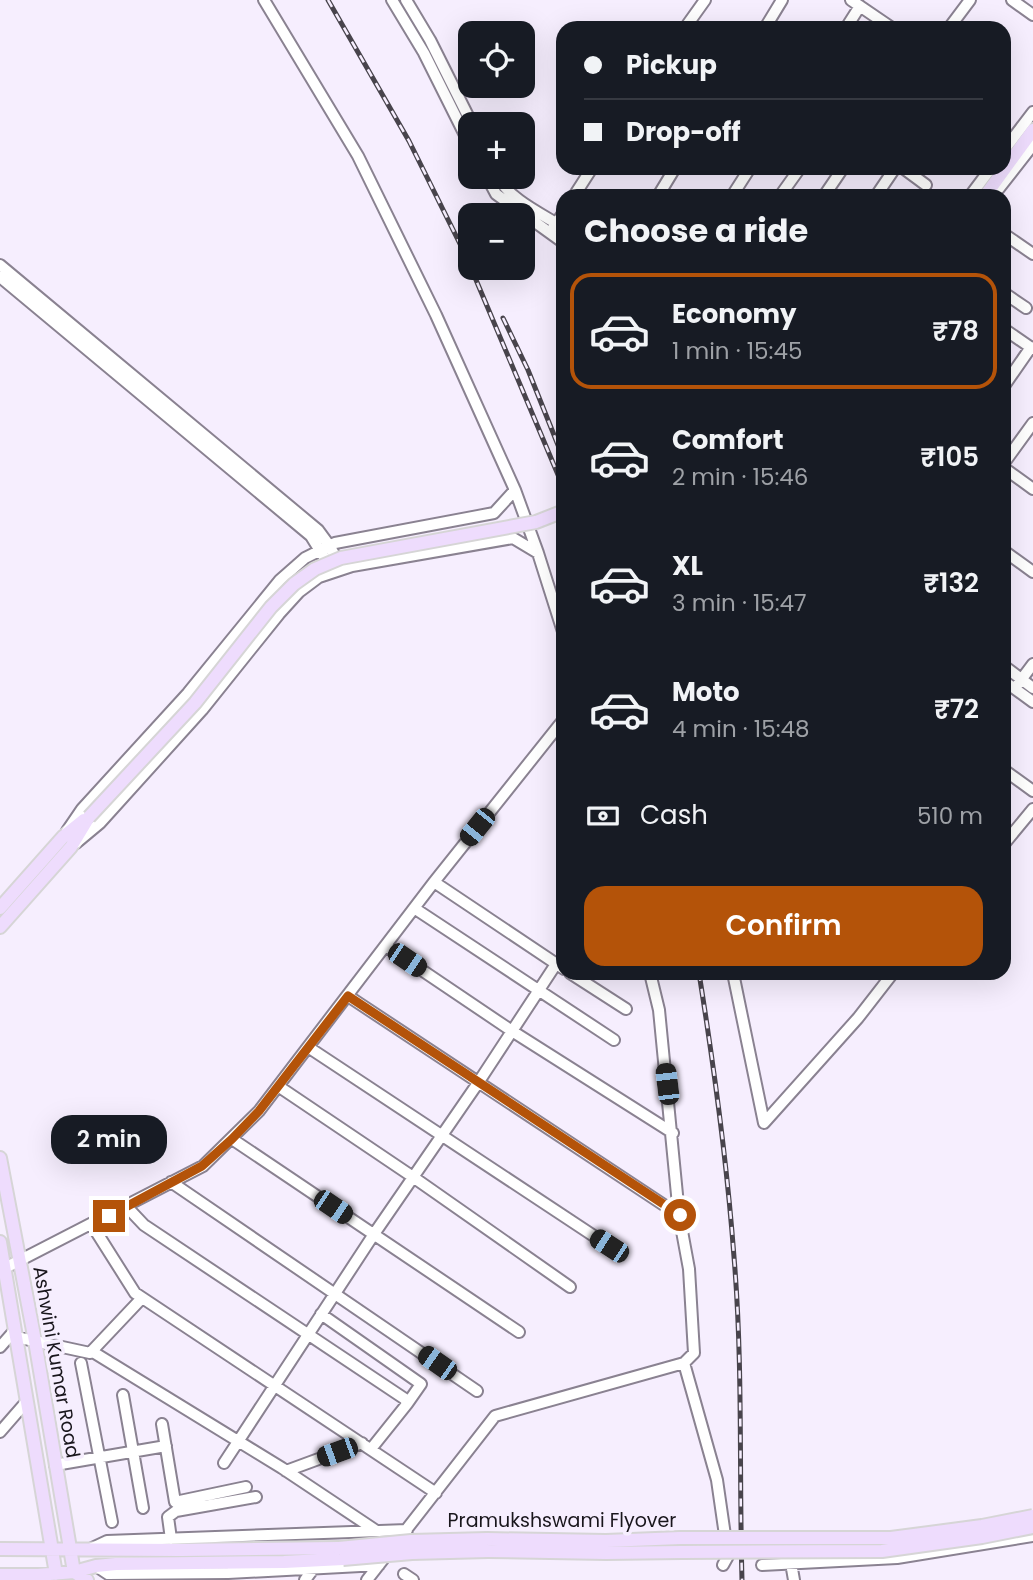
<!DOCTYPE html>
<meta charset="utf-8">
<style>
:root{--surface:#171b24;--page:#242831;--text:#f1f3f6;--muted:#9ea1a6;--line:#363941;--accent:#b45309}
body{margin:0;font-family:Poppins,sans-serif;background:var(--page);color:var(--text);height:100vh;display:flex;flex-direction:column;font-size:26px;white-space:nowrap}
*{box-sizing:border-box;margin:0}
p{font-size:23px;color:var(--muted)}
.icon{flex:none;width:38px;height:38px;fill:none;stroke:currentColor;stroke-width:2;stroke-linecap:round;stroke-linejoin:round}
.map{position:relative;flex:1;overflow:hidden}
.drawer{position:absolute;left:556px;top:189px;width:455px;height:791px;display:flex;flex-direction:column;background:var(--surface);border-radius:21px;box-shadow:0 7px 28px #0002}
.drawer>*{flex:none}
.hud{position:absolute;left:556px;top:21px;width:455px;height:154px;border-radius:21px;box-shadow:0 7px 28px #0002;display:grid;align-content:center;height:154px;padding:0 28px;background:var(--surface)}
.tools{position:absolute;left:458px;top:21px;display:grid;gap:14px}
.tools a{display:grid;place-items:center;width:77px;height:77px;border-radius:14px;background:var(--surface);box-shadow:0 7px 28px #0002;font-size:35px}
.end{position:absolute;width:32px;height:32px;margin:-16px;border:9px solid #b45309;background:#fff;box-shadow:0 0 0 4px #fff}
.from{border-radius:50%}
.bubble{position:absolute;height:49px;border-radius:21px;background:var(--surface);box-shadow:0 7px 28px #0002;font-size:23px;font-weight:600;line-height:49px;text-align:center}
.car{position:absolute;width:21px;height:42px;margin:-21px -10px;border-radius:9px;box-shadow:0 0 5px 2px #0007;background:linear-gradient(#222 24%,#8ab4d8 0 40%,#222 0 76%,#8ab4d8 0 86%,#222 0)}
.hud b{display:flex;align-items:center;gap:24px;height:66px;font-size:26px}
.hud b+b{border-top:2px solid var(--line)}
.hud i{width:18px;height:18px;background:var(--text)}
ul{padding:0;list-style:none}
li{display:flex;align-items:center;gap:21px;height:116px;margin:0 14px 10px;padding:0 14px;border:4px solid transparent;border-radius:21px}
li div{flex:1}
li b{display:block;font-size:26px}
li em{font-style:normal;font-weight:600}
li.selected{border-color:var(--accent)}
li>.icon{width:63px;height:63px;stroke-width:1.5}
h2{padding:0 28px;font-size:32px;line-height:84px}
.pay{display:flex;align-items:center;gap:18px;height:77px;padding:0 28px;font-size:26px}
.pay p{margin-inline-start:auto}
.cta{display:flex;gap:14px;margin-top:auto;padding:14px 28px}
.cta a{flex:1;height:80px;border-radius:21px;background:var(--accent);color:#fff;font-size:28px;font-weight:600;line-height:80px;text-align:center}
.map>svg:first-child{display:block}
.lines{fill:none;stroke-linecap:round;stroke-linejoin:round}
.minor-casing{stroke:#8a8291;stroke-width:14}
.major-casing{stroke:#d6d5d6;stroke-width:16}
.minor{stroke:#fff;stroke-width:10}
.major{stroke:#eedcfd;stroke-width:12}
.rail-casing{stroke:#48444c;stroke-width:5}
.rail{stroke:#f6eefe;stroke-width:2.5;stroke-dasharray:8;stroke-linecap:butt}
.major-bridge-casing{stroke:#d6d5d6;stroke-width:16;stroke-linecap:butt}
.major-bridge{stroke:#eedcfd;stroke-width:12}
.route{stroke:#b45309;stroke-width:9}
.labels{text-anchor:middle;stroke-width:7;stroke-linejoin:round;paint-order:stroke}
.street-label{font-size:19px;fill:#19161c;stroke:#f6eefe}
</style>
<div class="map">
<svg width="1033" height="1580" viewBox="0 0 1033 1580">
<rect width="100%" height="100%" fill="#f6eefe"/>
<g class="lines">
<g class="minor-casing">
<path id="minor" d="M264 0 358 156 436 315 515 490 538 553 564 635
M392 0 424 53 471 147
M406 0 430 40 472 124
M851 0 892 28
M1012 0 1033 15
M685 28 705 0
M765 28 782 0
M846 28 860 6
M949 28 970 0
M1004 150 1033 112
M903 168 926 185
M487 177 496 194 564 243
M498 177C510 200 542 214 564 228
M574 196 592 168
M658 196 675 168
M732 196 750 168
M780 196 800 168
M824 196 843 168
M876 196 895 168
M970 196 991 168
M993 196 1033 145
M553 228 564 212
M1004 234 1033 254
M0 265 318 530 329 545 340 565
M0 277 311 536 332 570
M1004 293 1026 308
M1004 329 1033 349
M1004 386 1031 347
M1004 463 1033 423
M1004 468 1033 489
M1004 551 1033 572
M1004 666 1033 688
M1004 681 1033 702
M1018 684 1033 664
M1004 770 1033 791
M67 831 82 809 188 693 280 580 305 558 335 543 494 513 515 490
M76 843 100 823 202 710 279 614 299 592 319 577 352 566 513 538 538 553
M1004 844 1033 809
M434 882 564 969
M414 908 614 1040
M386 946 512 1031 673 1133
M570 973 626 1009
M733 973 764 1123 858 1018 893 973
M348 996 679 1215
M308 1047 609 1246
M278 1086 413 1177 570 1287
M232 1139 519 1332
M171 1182 477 1391
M126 1206 144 1225 405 1399 407 1404 371 1449
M92 1225 135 1293 436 1493
M5 1268 203 1166 259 1111 434 882 564 719
M321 1314 421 1384 407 1404
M16 1337 90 1353 142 1298
M0 1347 15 1330
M93 1352 282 1468 375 1530
M81 1363 112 1522
M684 1363 717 1480 728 1556 723 1565
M123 1395 143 1508
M162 1424 175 1502 246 1487
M0 1432 27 1401
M224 1463 374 1234 478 1083 556 964
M55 1465 166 1446
M286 1471 362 1443
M171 1539 168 1517 176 1511 256 1497
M90 1549 107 1541 407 1530
M791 1563 794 1580
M762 1565 897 1558 1033 1536
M96 1566 108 1574 228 1573 379 1565
M404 1574 413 1580
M305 1580 314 1568
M367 1580 495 1416 684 1363 694 1353 689 1269 679 1215 659 1010 650 973"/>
</g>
<g class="major-casing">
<path id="major" d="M985 196 1033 130
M0 908 63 837 84 820
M0 927 71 847 89 817
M0 1158 35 1341 74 1572 96 1566 116 1564 284 1562 343 1559
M0 1242 56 1574
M487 1539 606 1541 680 1538
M0 1549 181 1550 339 1548
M488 1551 606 1553 682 1552
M0 1575H38
M33 1580 38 1575 74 1572 87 1580"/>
</g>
<use href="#minor" class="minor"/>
<use href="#major" class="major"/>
<g class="rail-casing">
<path id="rail" d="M328 0 409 141 471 266
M471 268 564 489
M503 318 528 370 564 460
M699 973C714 1067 727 1162 734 1257 743 1364 739 1472 742 1580"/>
</g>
<use href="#rail" class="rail"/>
<g class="major-bridge-casing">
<path id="major-bridge" d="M89 817 195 703 271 607 294 584 315 569 341 558 536 522 564 511
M680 1538H891L982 1526 1033 1516
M339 1548 411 1541 487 1539
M682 1552 882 1551 982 1537 1033 1527
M343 1559 412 1553 488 1551"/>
</g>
<use href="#major-bridge" class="major-bridge"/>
</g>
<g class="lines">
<path class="route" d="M109 1216 202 1166 232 1139 259 1111 348 996 680 1215"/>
</g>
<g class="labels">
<g class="street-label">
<text transform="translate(57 1362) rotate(80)" y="7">Ashwini Kumar Road</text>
<text x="562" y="1527">Pramukshswami Flyover</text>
</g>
</g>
</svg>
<div class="tools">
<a><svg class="icon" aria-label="locate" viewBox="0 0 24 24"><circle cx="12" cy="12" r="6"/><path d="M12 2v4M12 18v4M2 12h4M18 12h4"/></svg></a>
<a>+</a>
<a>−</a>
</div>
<i class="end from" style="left:680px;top:1215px"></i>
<i class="end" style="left:109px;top:1216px"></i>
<div class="bubble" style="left:51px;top:1115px;width:116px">2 min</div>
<i class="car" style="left:477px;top:827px;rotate:219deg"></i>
<i class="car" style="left:407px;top:960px;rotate:124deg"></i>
<i class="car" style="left:667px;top:1084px;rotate:353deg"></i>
<i class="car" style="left:333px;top:1207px;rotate:124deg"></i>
<i class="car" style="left:609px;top:1246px;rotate:303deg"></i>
<i class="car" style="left:437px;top:1363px;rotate:305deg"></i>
<i class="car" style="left:337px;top:1452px;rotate:250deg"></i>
<div class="hud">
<b><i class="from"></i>Pickup</b>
<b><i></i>Drop-off</b>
</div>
<section class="drawer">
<h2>Choose a ride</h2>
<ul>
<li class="selected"><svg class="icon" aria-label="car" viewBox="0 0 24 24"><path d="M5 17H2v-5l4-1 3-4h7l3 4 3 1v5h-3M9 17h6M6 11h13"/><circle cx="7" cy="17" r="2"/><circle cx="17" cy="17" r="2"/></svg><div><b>Economy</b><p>1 min · 15:45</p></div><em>₹78</em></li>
<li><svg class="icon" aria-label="car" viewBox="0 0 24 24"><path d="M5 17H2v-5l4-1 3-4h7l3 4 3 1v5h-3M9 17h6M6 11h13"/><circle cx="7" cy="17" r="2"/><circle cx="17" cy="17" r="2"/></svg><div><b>Comfort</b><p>2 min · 15:46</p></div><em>₹105</em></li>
<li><svg class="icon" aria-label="car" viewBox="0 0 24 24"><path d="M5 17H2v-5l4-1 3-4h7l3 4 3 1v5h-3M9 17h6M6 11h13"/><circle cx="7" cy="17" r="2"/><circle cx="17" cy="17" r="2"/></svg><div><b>XL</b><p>3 min · 15:47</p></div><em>₹132</em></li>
<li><svg class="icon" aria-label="car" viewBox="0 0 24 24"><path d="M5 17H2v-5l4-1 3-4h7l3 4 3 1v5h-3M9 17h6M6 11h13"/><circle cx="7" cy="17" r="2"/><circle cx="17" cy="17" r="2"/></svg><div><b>Moto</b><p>4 min · 15:48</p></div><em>₹72</em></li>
</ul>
<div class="pay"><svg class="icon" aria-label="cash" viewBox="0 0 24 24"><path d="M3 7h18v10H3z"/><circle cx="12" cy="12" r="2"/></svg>Cash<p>510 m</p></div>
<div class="cta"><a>Confirm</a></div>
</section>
</div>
